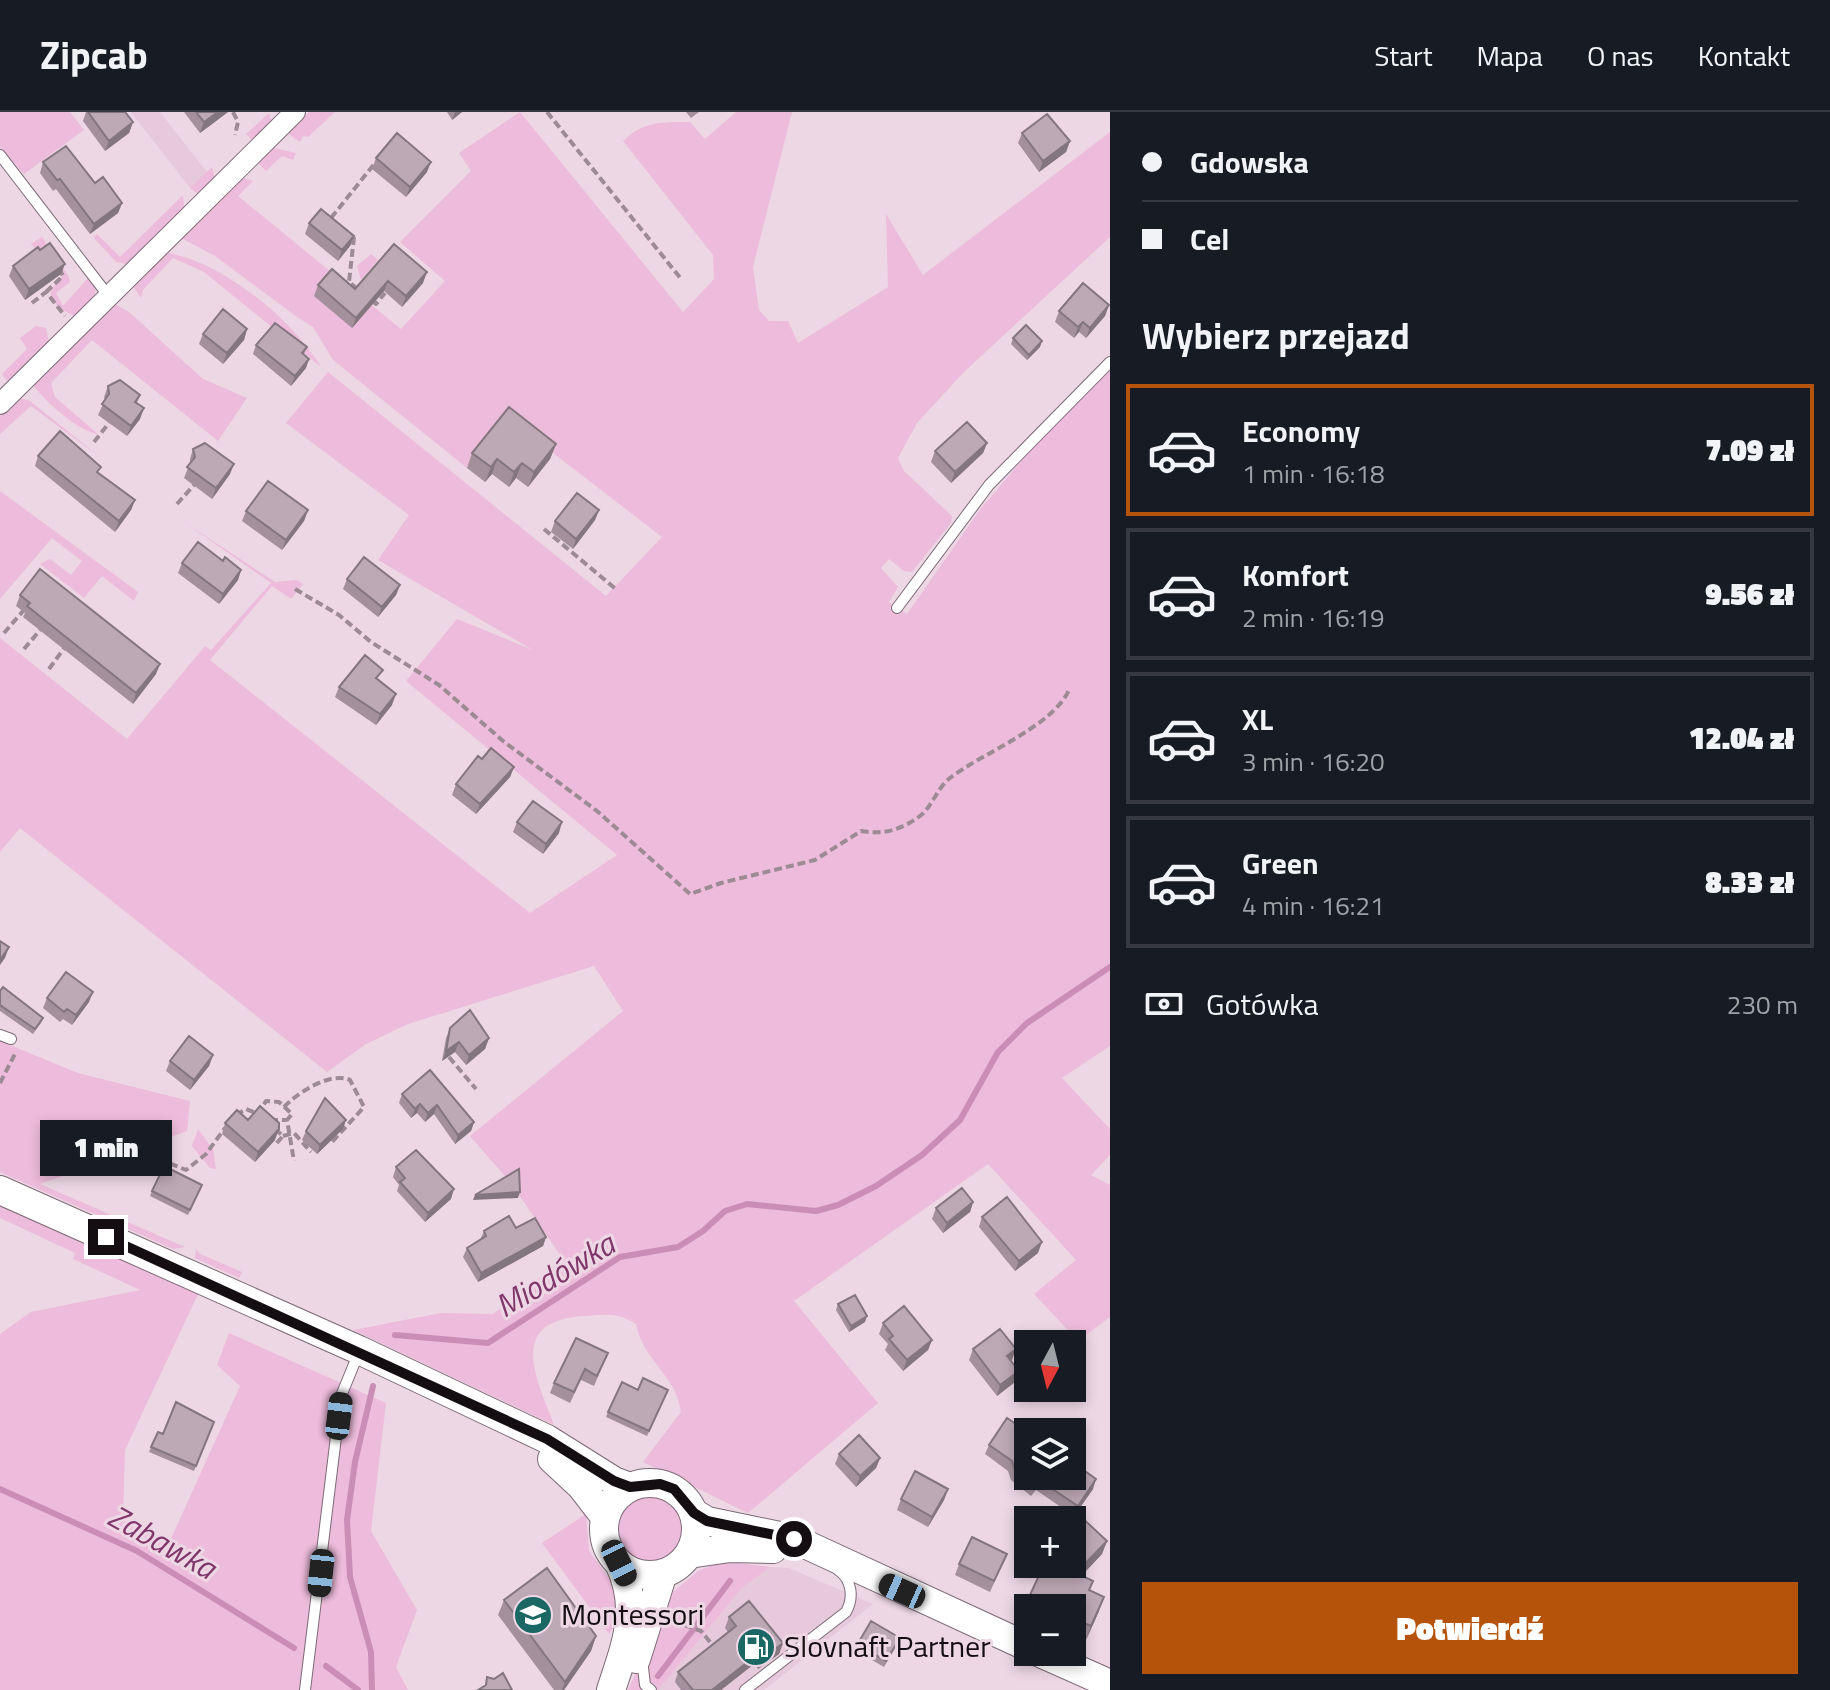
<!DOCTYPE html>
<html lang="pl">
<meta charset="utf-8">
<style>
:root{--surface:#171b24;--page:#242831;--text:#f1f3f6;--muted:#9ea1a6;--line:#363941;--accent:#b45309}
body{margin:0;font-family:"Titillium Web",sans-serif;background:var(--page);color:var(--text);height:100vh;display:flex;flex-direction:column;font-size:30px;white-space:nowrap}
*{box-sizing:border-box;margin:0}
p{font-size:26px;color:var(--muted)}
.icon{flex:none;width:44px;height:44px;fill:none;stroke:currentColor;stroke-width:2;stroke-linecap:round;stroke-linejoin:round}
.map{position:relative;flex:1;overflow:hidden}
.drawer{display:flex;flex-direction:column;background:var(--surface);width:720px}
.drawer>*{flex:none}
.guide{display:grid;align-content:center;height:176px;padding:0 32px;background:var(--surface)}
.needle{width:52px;rotate:187deg}
.buttons{position:absolute;left:1014px;top:1218px;display:grid;gap:16px}
.buttons a{display:grid;place-items:center;width:72px;height:72px;border-radius:0px;background:var(--surface);box-shadow:0 4px 12px #0003;font-size:40px}
.end{position:absolute;width:36px;height:36px;margin:-18px;border:10px solid #140d11;background:#fff;box-shadow:0 0 0 4px #fff}
.from{border-radius:50%}
.bubble{position:absolute;height:56px;border-radius:0px;background:var(--surface);box-shadow:0 4px 12px #0003;font-size:26px;font-weight:800;line-height:56px;text-align:center}
.car{position:absolute;width:24px;height:48px;margin:-24px -12px;border-radius:10px;box-shadow:0 0 6px 2px #0007;background:linear-gradient(#222 24%,#8ab4d8 0 40%,#222 0 76%,#8ab4d8 0 86%,#222 0)}
.guide b{display:flex;align-items:center;gap:28px;height:76px;font-size:30px}
.guide b+b{border-top:2px solid var(--line)}
.guide i{width:20px;height:20px;background:var(--text)}
ul{padding:0;list-style:none}
li{display:flex;align-items:center;gap:24px;height:132px;margin:0 16px 12px;padding:0 16px;border:4px solid var(--line);border-radius:0px}
li div{flex:1}
li b{display:block;font-size:30px}
li em{font-style:normal;font-weight:800}
li.selected{border-color:var(--accent)}
li>.icon{width:72px;height:72px;stroke-width:1.5}
h2{padding:0 32px;font-size:36px;line-height:96px}
.pay{display:flex;align-items:center;gap:20px;height:88px;padding:0 32px;font-size:30px}
.pay p{margin-inline-start:auto}
.primary-button{display:flex;gap:16px;margin-top:auto;padding:16px 32px}
.primary-button a{flex:1;height:92px;border-radius:0px;background:var(--accent);color:#fff;font-size:32px;font-weight:800;line-height:92px;text-align:center}
header{display:flex;align-items:center;gap:48px;box-sizing:border-box;height:112px;padding:0 40px;background:var(--surface);border-bottom:2px solid var(--line)}
header strong{font-size:38px}
nav{display:flex;gap:44px;margin-inline-start:auto;font-size:28px}
main{display:flex;flex:1;min-height:0}
.map>svg:first-child{display:block}
.built{fill:#e6c9db}
.green{fill:#edbbdb}
.lines{fill:none;stroke-linecap:round;stroke-linejoin:round}
.stream{stroke:#ca8eb6;stroke-width:6}
.service-casing{stroke:#7d6a76;stroke-width:12}
.minor-casing{stroke:#7d6a76;stroke-width:22}
.secondary-casing{stroke:#7d6a76;stroke-width:30}
.path{stroke:#9c8b95;stroke-width:4;stroke-dasharray:8 4;stroke-linecap:butt}
.service{stroke:#fff;stroke-width:10}
.minor{stroke:#fff;stroke-width:20}
.secondary{stroke:#fff;stroke-width:28}
.wall{fill:#a3909c}
.shaded-wall{fill:#84767f}
.building{fill:#bda8b5;stroke:#84767f;stroke-width:2}
.route{stroke:#140d11;stroke-width:10}
.labels{text-anchor:middle;stroke-width:6;stroke-linejoin:round;paint-order:stroke}
.poi-label{font-size:30px;fill:#140d11;stroke:#edd7e5;text-anchor:start}
.water-label{font-size:32px;font-style:italic;fill:#80376b;stroke:#edd7e5}
</style>
<header>
<strong>Zipcab</strong>
<nav><a>Start</a><a>Mapa</a><a>O nas</a><a>Kontakt</a></nav>
</header>
<main>
<div class="map">
<svg width="1110" height="1578" viewBox="0 0 1110 1578">
<rect width="100%" height="100%" fill="#edd7e5"/>
<path class="built" d="M131 0H160L207 60 190 76Z
M770 1455 789 1456 873 1492 764 1578H658L742 1476Z"/>
<path class="green" d="M0 0H70L84 18 24 62 0 35Z
M309 0H335L308 25 303 24 300 30 287 21Z
M520 0 683 200 714 167 713 143 623 29C644 9 662 10 690 10L705 27 736 0H792L753 155 759 198 769 209H788L798 231 888 175 886 102 923 163 1110 20V125L964 260 917 311 898 346 904 359 952 404 951 411 912 460 904 459 889 447 881 456 898 475 889 490 907 502 979 399 1039 328 1110 257V934L1062 966 1110 1017V1043L1091 1063 1110 1073V1205L1078 1229 1034 1182 1076 1148 988 1052 794 1189 878 1291 748 1401 643 1350 681 1300C676 1262 644 1251 636 1212 615 1199 606 1203 582 1204 506 1210 537 1267 554 1313L353 1218 441 1201 493 1202 563 1147 510 1070 470 1024 623 899 594 854 408 912 366 932 327 960 20 716 0 740V526L127 627 200 540 205 534 211 538 271 471 184 410 275 470 297 468 303 472 291 487 272 474 210 548 530 801 617 743 406 569 457 507 533 538 378 448 409 403 286 311 328 260 606 484 662 425 544 334 503 310 467 356 333 248 313 215 297 205 215 144 181 126 240 65 253 69 238 84 401 217 445 169 400 130 471 59 459 41Z
M269 1 272 11 253 29 246 22Z
M274 36 296 41 293 48 282 44 266 59 258 51Z
M212 55 215 66 198 82 190 76Z
M183 83 184 95 126 152 116 150 93 125 97 122 120 145Z
M42 125 68 163 70 170 56 181 63 194 88 166 96 174 95 182 74 204 57 195 50 180 64 162 50 140 39 141 31 132Z
M160 140C218 145 292 207 321 255L204 160 173 146 143 178 141 186 131 171Z
M371 142 378 148 361 168 357 154Z
M115 192 129 200 203 267 247 286 218 329 92 228 51 271 55 285 98 322C76 318 46 290 32 272Z
M36 214 46 216 49 230 12 269 6 268 2 262 27 237 20 226Z
M19 286 30 289 101 346 31 294 0 322V304Z
M0 379 138 480 134 489 102 464 84 486 40 452 50 447 71 463 82 449 52 426 0 487Z
M0 929 78 961 190 989 187 1019 40 1072 185 1135 173 1137 0 1060Z
M198 1017 213 1037 216 1057 210 1056 192 1034Z
M0 1092 199 1180 125 1338 123 1408 170 1429 240 1274 217 1253 229 1221 386 1291 371 1419 417 1498 396 1555 408 1578H0V1222L31 1200 140 1178 73 1147 75 1141 0 1106Z
M196 1137 200 1142 242 1160 239 1166 195 1146Z
M617 1416a33 33 0 1 1 66 0a33 33 0 1 1-66 0Z
M586 1402 589 1439 613 1472 622 1502 609 1522 542 1431Z
M723 1449 770 1455 742 1476 658 1578H628L673 1480 698 1459Z"/>
<g class="lines">
<path class="stream" d="M395 1223 488 1231 620 1145 678 1135 703 1119 725 1099 747 1092 816 1099 838 1093 876 1074 922 1043 960 1008 998 940 1027 911 1110 855
M0 1377 137 1439 294 1536
M326 1554 358 1578
M658 1564 730 1469
M372 1578 371 1540 350 1465 347 1408 355 1350 373 1274"/>
<g class="service-casing">
<path id="service" d="M0 43 107 182
M897 496 989 373 1110 250
M0 923 11 927
M642 1547 645 1573 651 1578
M305 1578 341 1284 359 1240
M745 1578 846 1500C854 1486 852 1467 838 1458"/>
</g>
<g class="minor-casing">
<path id="minor" d="M0 292 295 0"/>
</g>
<g class="secondary-casing">
<path id="secondary" d="M0 1078 359 1238 547 1327 614 1369 630 1375
M552 1347 581 1374 605 1405
M604 1417a46 46 0 1 1 92 0a46 46 0 1 1-92 0Z
M694 1401 707 1409 794 1427 1028 1535
M689 1442 730 1436 773 1437
M1038 1540 1110 1572
M636 1547 663 1461
M611 1578C626 1532 641 1497 619 1451"/>
</g>
<path class="path" d="M233 0 238 10 235 23
M547 0 682 168
M331 106 375 51
M354 125 349 170 359 178
M46 180 63 164 60 158
M372 189 376 192 385 181
M32 191 46 180 65 204
M94 330 109 311
M177 392 194 373
M544 417 617 478
M295 477 339 503 371 530 439 573 503 629 597 699 690 782 721 771 815 748 861 719C883 723 901 718 920 704 932 695 937 676 950 666 984 640 1052 615 1069 578
M4 521 23 499
M24 537 41 517
M49 557 65 535
M449 945 476 977
M0 971 16 940
M284 995C297 981 331 959 350 968L364 995 332 1030
M236 1003 246 997 258 1002 266 989 279 990 292 1002 287 1008 294 1049
M270 1008H287
M275 1017 283 1024 275 1033
M283 1024 294 1021 311 1040
M163 1042 169 1051 186 1058 206 1042 225 1016
M673 1509 701 1519 715 1536"/>
<use href="#service" class="service"/>
<use href="#minor" class="minor"/>
<use href="#secondary" class="secondary"/>
</g>
<path class="wall" d="M86 0H88L133 10 129 21 105 39 83 9Z
M184 0H228L200 21Z
M447 0H462L452 8Z
M686 0H699L691 6Z
M1022 21 1070 29 1066 40 1039 60 1018 31Z
M376 46 427 60 406 85 372 57Z
M43 50 122 91 118 101 90 122 56 77 53 79 40 61Z
M309 111 354 124 350 134 338 149 305 122Z
M394 132 423 171 402 195 384 179 352 216 314 184 318 173 355 177Z
M13 154 61 162 25 188 9 164Z
M1109 193 1105 204 1086 226 1079 220 1074 226 1055 210 1059 199Z
M247 217 244 228 223 252 199 232 203 222Z
M1013 226 1040 235 1027 248 1011 232Z
M256 233 307 235 304 242 306 256 291 274 253 242Z
M108 274 140 283 137 291 140 307 127 324 98 303 105 288 104 285Z
M987 331 983 341 951 371 931 350 935 339Z
M556 332 550 347 528 375 516 366 509 375 492 362 485 370 467 356 472 341Z
M193 337 230 362 212 387 184 366 190 351V347Z
M38 344 99 361 135 388 131 398 115 420 35 354Z
M308 398 304 409 282 438 242 409 246 399Z
M599 398 595 408 573 437 551 420 555 409Z
M223 449 241 458 238 468 219 492 178 461 182 451Z
M347 467 400 473 396 483 378 505 343 477Z
M20 483 156 562 133 592 23 505 25 501 16 494Z
M379 568 392 593 376 613 335 585 339 575Z
M482 647 514 655 510 665 476 702 452 683 456 672Z
M517 710 559 721 543 742 513 720Z
M0 879 43 906 41 911 33 922 0 899Z
M47 886 89 890 72 913 63 907 60 910 43 896Z
M450 916 489 926 485 937 466 953 455 940 442 949 446 926Z
M213 943 209 954 190 978 166 959 170 949Z
M430 958 474 1010 471 1019 455 1032 434 1002 425 1010 417 1001 411 1006 399 991 402 982Z
M225 1011 275 1028 255 1050 222 1022Z
M343 1017 317 1042 302 1028 306 1019Z
M396 1055 451 1087 425 1110 397 1079 399 1073 393 1065Z
M200 1078 188 1103 150 1084 152 1079Z
M973 1090 970 1100 943 1121 932 1107 936 1096Z
M982 1105 1038 1141 1015 1159 979 1115Z
M516 1116 546 1125 543 1134 478 1170 463 1145 467 1136 480 1128 484 1119Z
M838 1192 865 1210 849 1220 836 1198Z
M883 1211 932 1228 928 1238 903 1259 885 1238 888 1232 879 1222Z
M973 1237H1016L1011 1248 1015 1270 997 1284 969 1248Z
M608 1241 594 1274 581 1268 570 1291 550 1281 554 1271Z
M638 1278 666 1283 647 1324 606 1305 608 1300Z
M214 1310 194 1359 149 1340 158 1320 163 1322Z
M989 1333 1093 1377 1074 1404 1036 1378 1031 1384 1011 1368 1008 1359 985 1342Z
M839 1342 880 1346 876 1356 856 1375 835 1352Z
M948 1377 944 1388 928 1415 897 1398 901 1387Z
M1107 1429 1102 1442 1081 1464 1093 1469 1089 1478 1099 1499 1086 1528 1072 1522V1496H1028V1501L1024 1499 1029 1485 1046 1459Z
M1007 1442 990 1480 955 1463 959 1452Z
M504 1488 596 1524 591 1539 564 1578H554L498 1503Z
M729 1505 783 1531 779 1542 758 1557 754 1552 721 1578H681L675 1570 678 1560 728 1520 725 1516Z
M898 1531 884 1555 855 1538 857 1533Z"/>
<path class="shaded-wall" d="M218 0H228L200 21 204 10Z
M455 0H462L452 8Z
M133 10 129 21 105 39 109 29Z
M1070 29 1066 40 1039 60 1043 49Z
M431 50 427 60 406 85 410 75Z
M122 91 118 101 90 122 94 112Z
M354 124 350 134 338 149 342 138Z
M65 152 61 162 25 188 29 177Z
M427 160 423 171 402 195 406 184Z
M388 169 384 179 352 216 356 206Z
M1109 193 1105 204 1086 226 1090 216Z
M1083 210 1079 220 1074 226 1078 215Z
M247 217 244 228 223 252 227 241Z
M1042 229 1040 235 1027 248 1029 243Z
M309 247 306 256 291 274 295 264Z
M144 296 140 307 127 324 131 314Z
M987 331 983 341 951 371 955 360Z
M556 332 550 347 528 375 534 360Z
M497 347 492 362 485 370 491 355Z
M522 351 516 366 509 375 514 360Z
M234 352 230 362 212 387 216 376Z
M135 388 131 398 115 420 119 409Z
M308 398 304 409 282 438 286 428Z
M599 398 595 408 573 437 576 427Z
M241 458 238 468 219 492 223 482Z
M400 473 396 483 378 505 382 495Z
M160 552 156 562 133 592 136 581Z
M396 582 392 593 376 613 380 602Z
M514 655 510 665 476 702 480 692Z
M562 710 559 721 543 742 546 732Z
M9 835 5 846 0 853V848Z
M93 880 89 890 72 913 76 903Z
M489 926 485 937 466 953 469 943Z
M459 930 455 940 442 949 446 939Z
M213 943 209 954 190 978 194 968Z
M420 992 417 1001 411 1006 415 997Z
M437 993 434 1002 425 1010 428 1001Z
M346 1008 343 1017 317 1042 320 1033Z
M474 1010 471 1019 455 1032 458 1023Z
M279 1017 275 1028 255 1050 258 1040Z
M454 1077 451 1087 425 1110 428 1101Z
M520 1080 518 1086 473 1088 475 1083Z
M973 1090 970 1100 943 1121 947 1111Z
M546 1125 543 1134 478 1170 481 1161Z
M1042 1130 1038 1141 1015 1159 1019 1149Z
M867 1204 865 1210 849 1220 851 1214Z
M932 1228 928 1238 903 1259 907 1248Z
M1016 1237 1012 1248 1004 1254 1007 1244Z
M1019 1259 1015 1270 997 1284 1000 1273Z
M880 1346 876 1356 856 1375 860 1364Z
M1096 1367 1093 1377 1074 1404 1078 1394Z
M948 1377 944 1388 928 1415 932 1405Z
M1107 1429 1102 1442 1071 1475 1076 1461Z
M1104 1485 1099 1499 1086 1528 1091 1514Z
M596 1524 591 1539 564 1578H562L565 1570Z
M783 1531 779 1542 758 1557 762 1547Z
M758 1542 754 1552 721 1578H712Z"/>
<path class="building" d="M88 0H125L133 10 109 29Z
M196 0H218L204 10Z
M1047 2 1070 29 1043 49 1022 21Z
M397 21 431 50 410 75 376 46Z
M66 34 95 71 103 65 122 91 94 112 60 67 57 68 43 50Z
M321 97 354 124 342 138 309 111Z
M50 131 65 152 29 177 13 154 38 135 40 138Z
M394 132 427 160 406 184 388 169 356 206 318 173 332 157 355 177Z
M1083 171 1109 193 1090 216 1083 210 1078 215 1059 199Z
M223 197 247 217 227 241 203 222Z
M275 211 307 235 302 241 309 247 295 264 256 233Z
M1026 213 1042 229 1029 243 1013 226Z
M120 268 140 283 135 290 144 296 131 314 102 292 109 282 108 274Z
M509 295 556 332 534 360 522 351 514 360 497 347 491 355 472 341Z
M967 310 987 331 955 360 935 339Z
M60 319 101 355 97 360 135 388 119 409 38 344Z
M205 331 234 352 216 376 187 355 195 345 193 337Z
M268 369 308 398 286 428 246 399Z
M577 381 599 398 576 427 555 409Z
M198 430 223 449 225 445 241 458 223 482 182 451Z
M364 445 400 473 382 495 347 467Z
M40 457 160 552 136 581 27 494 30 491 20 483Z
M365 543 383 558 376 566 396 582 380 602 339 575Z
M491 636 514 655 480 692 456 672 478 644 482 647Z
M533 689 562 710 546 732 517 710Z
M0 829 9 835 0 848Z
M66 860 93 880 76 903 67 897 64 900 47 886Z
M3 875 43 906 35 917 0 893V879Z
M470 898 489 926 469 943 459 930 446 939 450 916Z
M189 924 213 943 194 968 170 949Z
M430 958 474 1010 458 1023 437 993 428 1001 420 992 415 997 402 982Z
M325 986 346 1008 320 1033 306 1019Z
M260 994 279 1011V1017L258 1040 225 1011 237 998 248 1008Z
M416 1038 454 1077 428 1101 400 1070 405 1066 396 1055Z
M164 1054 202 1073 190 1098 152 1079Z
M519 1057 520 1080 475 1083Z
M962 1076 973 1090 947 1111 936 1096Z
M1007 1085 1042 1130 1019 1149 982 1105Z
M509 1104 516 1116 535 1106 546 1125 481 1161 467 1136 486 1124 484 1119Z
M855 1183 867 1204 851 1214 838 1192Z
M904 1194 932 1228 907 1248 889 1227 893 1224 883 1211Z
M1000 1217 1016 1237 1007 1244 1019 1259 1000 1273 973 1237Z
M576 1226 608 1241 597 1264 585 1257 574 1280 554 1271Z
M643 1266 668 1278 649 1319 608 1300 622 1270 638 1278Z
M176 1290 214 1310 196 1354 151 1335 158 1320 163 1322Z
M1007 1306 1028 1320V1364H1072V1350L1096 1367 1078 1394 1039 1368 1034 1374 1015 1358 1012 1349 989 1333Z
M859 1323 880 1346 860 1364 839 1342Z
M915 1359 948 1377 932 1405 901 1387Z
M1078 1402 1107 1429 1076 1461 1093 1469 1089 1478 1104 1485 1091 1514 1072 1506V1496H1052L1029 1485 1042 1457 1046 1459 1053 1452H1072V1408H1071Z
M972 1425 1007 1442 994 1469 959 1452Z
M547 1456 596 1524 565 1570 504 1488Z
M749 1489 783 1531 762 1547 758 1542 712 1578H693L678 1560 736 1514 729 1505Z
M871 1509 900 1526 886 1549 857 1533Z
M503 1561 512 1578H478L486 1573 487 1565 494 1567Z"/>
<g class="lines">
<path class="route" d="M106 1125 547 1327 614 1369 630 1375 660 1372 674 1377 694 1401 707 1409 794 1427"/>
</g>
<defs>
<g id="school-disc" transform="scale(2)"><circle r="9.5" fill="#1a6763" stroke="#edd7e5"/><path d="M0-5L7-2L0 1L-7-2ZM-4 1L0 2.5L4 1V4Q0 6-4 4Z" fill="#fff"/></g>
<g id="fuel-disc" transform="scale(2)"><circle r="9.5" fill="#1a6763" stroke="#edd7e5"/><path d="M-5.5-6h7V0h2V4h1.3V-2.5L3-4.5l.8-.8L6-3V5H2.5V1h-1V6h-7ZM-4.2-4.7v3.2H.2V-4.7Z" fill="#fff"/></g>
</defs>
<g fill-rule="evenodd">
<use href="#school-disc" x="533" y="1503"/>
<use href="#fuel-disc" x="756" y="1535"/>
</g>
<g class="labels">
<g class="poi-label">
<text x="561" y="1513">Montessori</text>
<text x="784" y="1545">Slovnaft Partner</text>
</g>
<g class="water-label">
<text transform="translate(555 1163) rotate(-31)" y="11">Miodówka</text>
<text transform="translate(162 1430) rotate(29)" y="11">Zabawka</text>
</g>
</g>
</svg>
<div class="buttons">
<a><svg class="needle" viewBox="-14 -14 28 28"><path d="M0-13l5 13h-10z" fill="#e53935"/><path d="M0 13l5-13h-10z" fill="#9ea1a6"/></svg></a>
<a><svg class="icon" aria-label="layers" viewBox="0 0 24 24"><path d="M12 4l9 5-9 5-9-5zM3 14l9 5 9-5"/></svg></a>
<a>+</a>
<a>−</a>
</div>
<i class="end from" style="left:794px;top:1427px"></i>
<i class="end" style="left:106px;top:1125px"></i>
<div class="bubble" style="left:40px;top:1008px;width:132px">1 min</div>
<i class="car" style="left:339px;top:1304px;rotate:7deg"></i>
<i class="car" style="left:619px;top:1451px;rotate:154deg"></i>
<i class="car" style="left:321px;top:1461px;rotate:186deg"></i>
<i class="car" style="left:902px;top:1479px;rotate:294deg"></i>
</div>
<section class="drawer">
<div class="guide">
<b><i class="from"></i>Gdowska</b>
<b><i></i>Cel</b>
</div>
<h2>Wybierz przejazd</h2>
<ul>
<li class="selected"><svg class="icon" aria-label="car" viewBox="0 0 24 24"><path d="M5 17H2v-5l4-1 3-4h7l3 4 3 1v5h-3M9 17h6M6 11h13"/><circle cx="7" cy="17" r="2"/><circle cx="17" cy="17" r="2"/></svg><div><b>Economy</b><p>1 min · 16:18</p></div><em>7.09 zł</em></li>
<li><svg class="icon" aria-label="car" viewBox="0 0 24 24"><path d="M5 17H2v-5l4-1 3-4h7l3 4 3 1v5h-3M9 17h6M6 11h13"/><circle cx="7" cy="17" r="2"/><circle cx="17" cy="17" r="2"/></svg><div><b>Komfort</b><p>2 min · 16:19</p></div><em>9.56 zł</em></li>
<li><svg class="icon" aria-label="car" viewBox="0 0 24 24"><path d="M5 17H2v-5l4-1 3-4h7l3 4 3 1v5h-3M9 17h6M6 11h13"/><circle cx="7" cy="17" r="2"/><circle cx="17" cy="17" r="2"/></svg><div><b>XL</b><p>3 min · 16:20</p></div><em>12.04 zł</em></li>
<li><svg class="icon" aria-label="car" viewBox="0 0 24 24"><path d="M5 17H2v-5l4-1 3-4h7l3 4 3 1v5h-3M9 17h6M6 11h13"/><circle cx="7" cy="17" r="2"/><circle cx="17" cy="17" r="2"/></svg><div><b>Green</b><p>4 min · 16:21</p></div><em>8.33 zł</em></li>
</ul>
<div class="pay"><svg class="icon" aria-label="cash" viewBox="0 0 24 24"><path d="M3 7h18v10H3z"/><circle cx="12" cy="12" r="2"/></svg>Gotówka<p>230 m</p></div>
<div class="primary-button"><a>Potwierdź</a></div>
</section>
</main>
